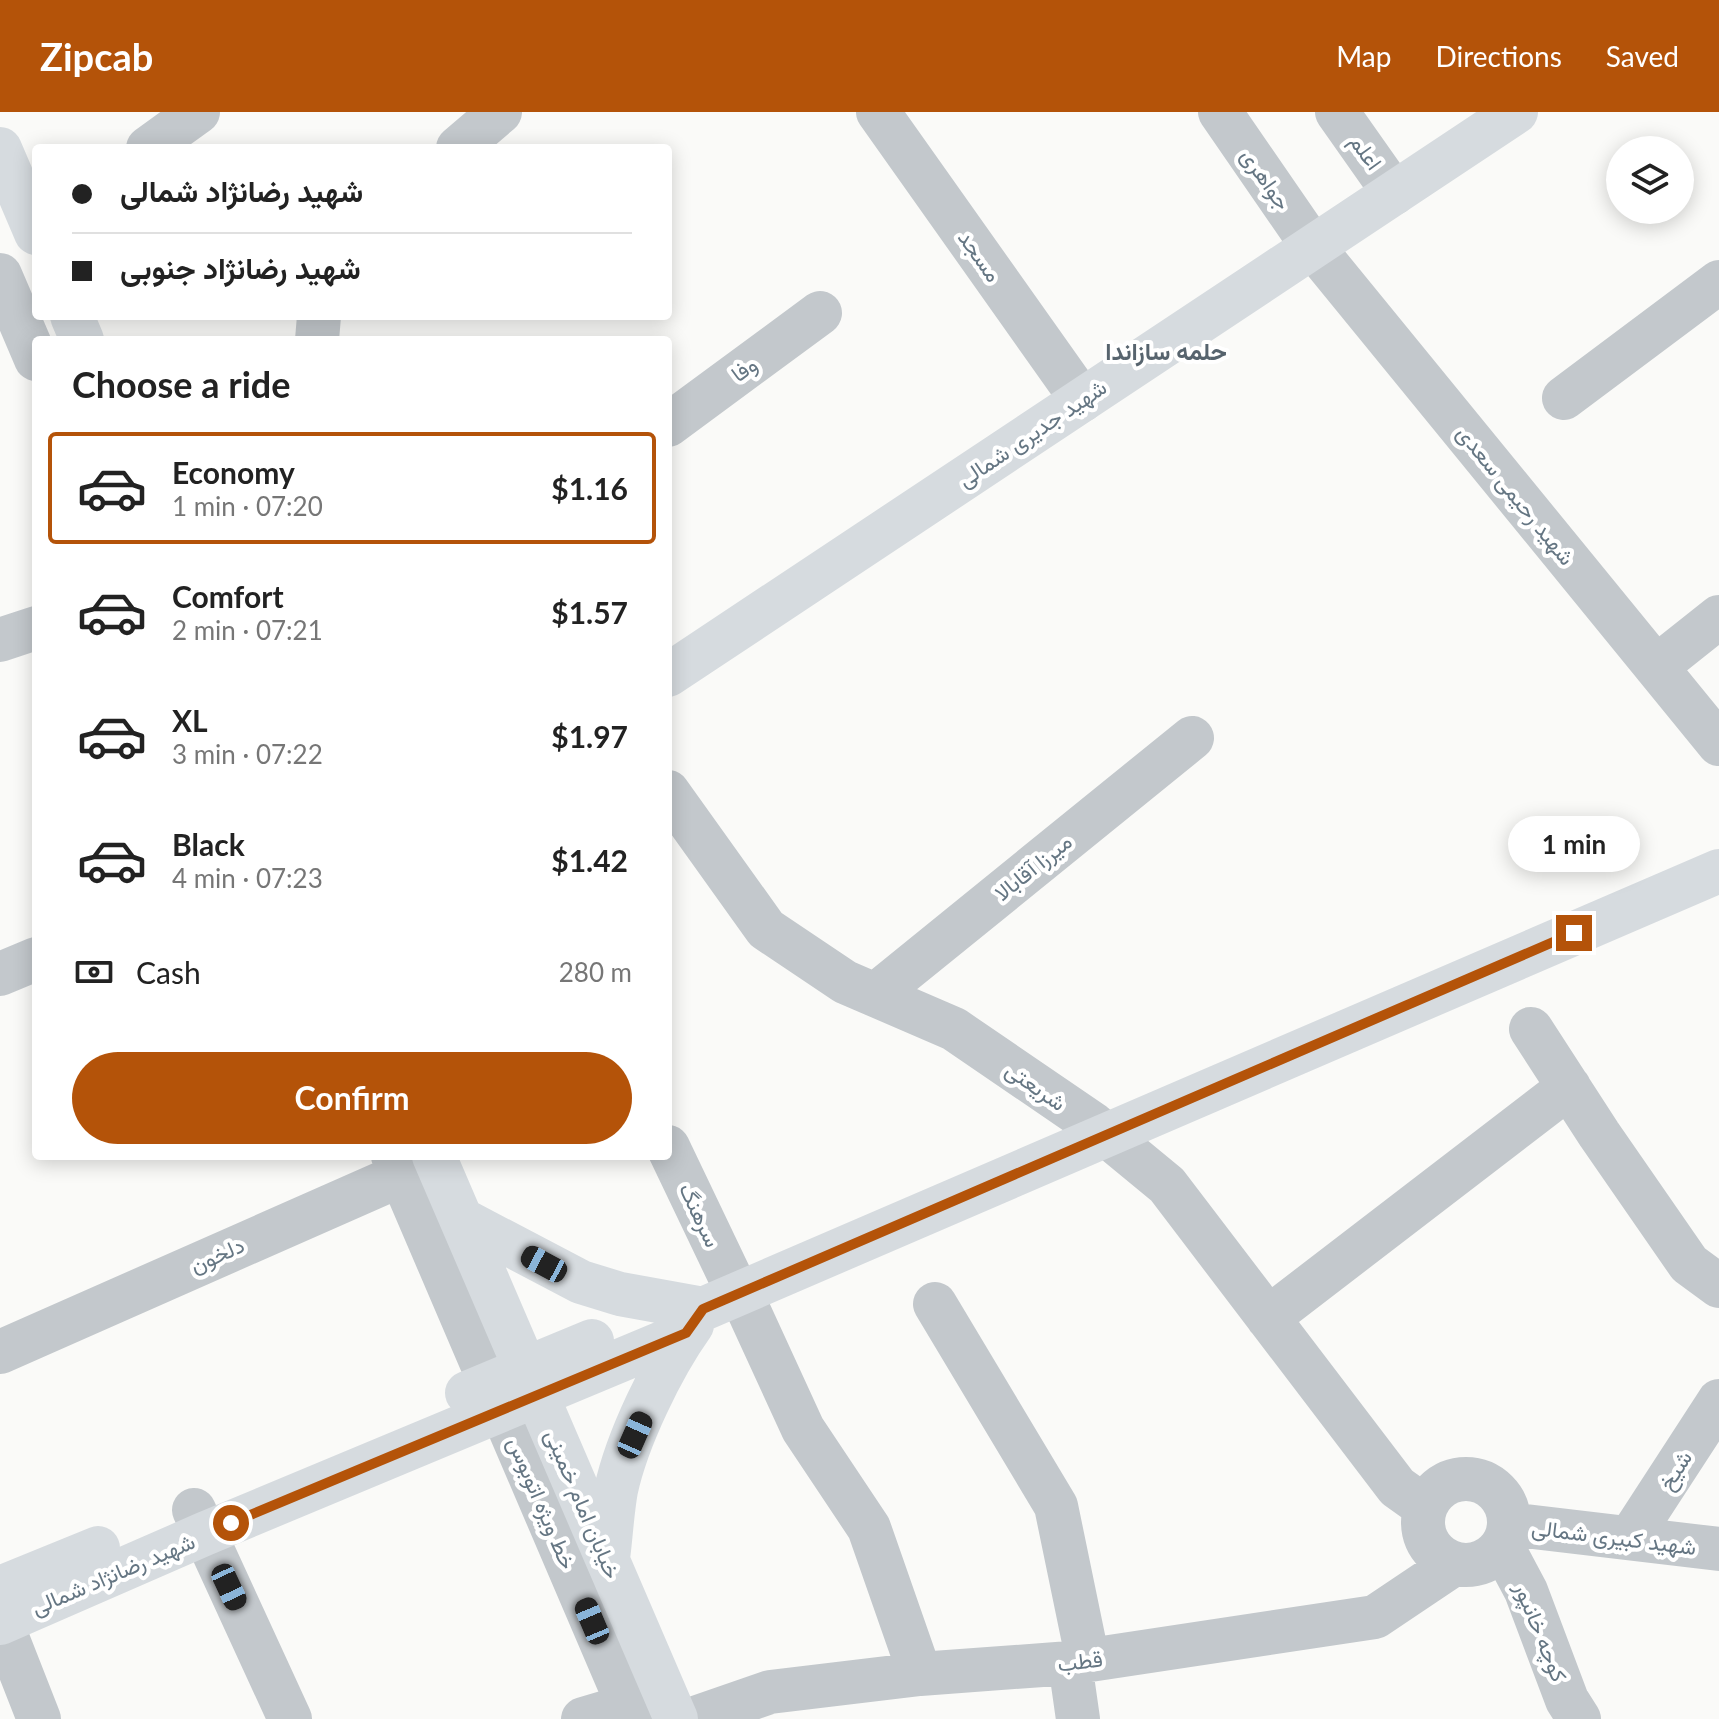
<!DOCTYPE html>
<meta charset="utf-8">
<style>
:root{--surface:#fff;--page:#f2f2f2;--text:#222;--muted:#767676;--line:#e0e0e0;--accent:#b45309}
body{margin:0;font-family:Lato,Vazirmatn,sans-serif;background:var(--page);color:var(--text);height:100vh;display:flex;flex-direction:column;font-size:30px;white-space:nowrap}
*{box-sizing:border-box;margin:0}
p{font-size:26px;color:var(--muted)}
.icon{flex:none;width:44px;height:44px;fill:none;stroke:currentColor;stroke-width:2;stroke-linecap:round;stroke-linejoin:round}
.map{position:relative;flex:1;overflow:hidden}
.panel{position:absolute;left:32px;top:224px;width:640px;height:824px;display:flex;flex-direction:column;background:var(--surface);border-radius:8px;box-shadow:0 4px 20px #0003}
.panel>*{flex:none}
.hud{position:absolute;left:32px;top:32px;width:640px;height:176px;border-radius:8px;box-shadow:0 4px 20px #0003;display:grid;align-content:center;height:176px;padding:0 40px;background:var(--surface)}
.controls{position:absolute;left:1606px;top:24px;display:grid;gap:16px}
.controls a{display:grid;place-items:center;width:88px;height:88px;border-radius:50%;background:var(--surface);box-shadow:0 4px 20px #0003;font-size:40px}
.end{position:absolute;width:36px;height:36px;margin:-18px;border:10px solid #b45309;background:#fff;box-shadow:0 0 0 4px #fff}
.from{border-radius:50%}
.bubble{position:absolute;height:56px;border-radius:28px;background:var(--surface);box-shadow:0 4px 20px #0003;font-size:26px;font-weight:700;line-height:56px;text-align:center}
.car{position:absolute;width:24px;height:48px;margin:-24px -12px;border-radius:10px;box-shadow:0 0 6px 2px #0007;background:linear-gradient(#222 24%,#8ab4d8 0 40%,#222 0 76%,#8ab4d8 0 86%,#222 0)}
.hud b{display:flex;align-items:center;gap:28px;height:76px;font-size:30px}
.hud b+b{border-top:2px solid var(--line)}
.hud i{width:20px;height:20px;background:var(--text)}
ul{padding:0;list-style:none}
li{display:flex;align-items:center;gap:24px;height:112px;margin:0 16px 12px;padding:0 24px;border:4px solid transparent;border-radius:8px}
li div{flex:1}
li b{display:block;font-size:30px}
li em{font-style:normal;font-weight:700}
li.on{border-color:var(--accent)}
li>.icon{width:72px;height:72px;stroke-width:1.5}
h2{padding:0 40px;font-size:36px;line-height:96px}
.pay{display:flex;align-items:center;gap:20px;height:88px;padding:0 40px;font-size:30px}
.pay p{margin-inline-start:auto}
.button{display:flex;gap:16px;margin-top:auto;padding:16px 40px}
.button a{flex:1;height:92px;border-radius:48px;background:var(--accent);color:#fff;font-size:32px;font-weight:700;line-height:92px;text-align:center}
header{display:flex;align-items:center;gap:48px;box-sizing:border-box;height:112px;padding:0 40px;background:var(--accent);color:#fff}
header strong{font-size:38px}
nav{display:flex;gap:44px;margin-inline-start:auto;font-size:28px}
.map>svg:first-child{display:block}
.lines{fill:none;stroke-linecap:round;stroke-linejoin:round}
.minor{stroke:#c3c8cc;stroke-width:44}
.major{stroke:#d6dbdf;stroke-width:44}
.route{stroke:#b45309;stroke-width:10}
.labels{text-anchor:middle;stroke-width:8;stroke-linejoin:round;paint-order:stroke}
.street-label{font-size:22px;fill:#657683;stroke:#fff}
.neighbourhood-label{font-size:24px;font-weight:bold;fill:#57646e;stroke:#fff}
</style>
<header>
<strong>Zipcab</strong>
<nav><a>Map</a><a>Directions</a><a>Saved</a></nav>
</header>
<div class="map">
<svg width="1719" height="1607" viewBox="0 0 1719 1607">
<rect width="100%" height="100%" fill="#fafaf8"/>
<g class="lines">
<path class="minor" d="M878 0 1082 288
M1220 0 1313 135 1719 632
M1337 0 1394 81
M148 36 198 0
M458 36 500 0
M0 163 36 247
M317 228 319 204
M1564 286 1719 170
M668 313 820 201
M0 528 36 516
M1656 555 1719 505
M668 680 766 817 845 870 954 917 1093 1012 1167 1073 1397 1375 1425 1395
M0 862 36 847
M875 883 1192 626
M1531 917 1599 1022 1689 1152 1719 1174
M668 1035 733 1171 747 1195 803 1317 869 1416 920 1562
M393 1044 634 1607
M935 1192 1056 1394 1088 1549
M1268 1206 1569 975
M0 1240 426 1052
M1423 1410a43 43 0 1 1 86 0a43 43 0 1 1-86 0Z
M194 1398 290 1607
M1509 1412 1719 1437
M1630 1426 1719 1289
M1502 1434 1526 1479 1567 1588 1579 1607
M1 1510 39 1607
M1070 1551 1078 1607
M583 1607 654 1586
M692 1607 770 1580 920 1562 1070 1551 1375 1505 1454 1452"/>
<path class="major" d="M0 37 36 121
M72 204 82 228
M668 563 1516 0
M434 1044 676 1607
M461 1107 581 1170 620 1182 703 1197
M703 1197 1719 759
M467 1281 592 1229
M608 1446C611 1424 612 1400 616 1378 627 1327 662 1255 692 1213
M0 1476 98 1436
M0 1511 204 1422 686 1221"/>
</g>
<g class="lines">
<path class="route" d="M231 1411 686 1221 703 1197 1574 821"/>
</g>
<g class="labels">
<g class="street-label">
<text transform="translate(1366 40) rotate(54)" y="8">اعلم</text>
<text transform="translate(1266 67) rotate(55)" y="8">جواهری</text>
<text transform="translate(980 144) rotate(55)" y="8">مسجد</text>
<text transform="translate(744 257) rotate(-36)" y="8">وفا</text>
<text transform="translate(1032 321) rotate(-34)" y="8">شهید جدیری شمالی</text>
<text transform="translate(1516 383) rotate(51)" y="8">شهید رحیمی سعدی</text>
<text transform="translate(1033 755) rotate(-39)" y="8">میرزا آقابالا</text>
<text transform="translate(1036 974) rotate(35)" y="8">شریعتی</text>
<text transform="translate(700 1103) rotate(65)" y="8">سرهنگ</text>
<text transform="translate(217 1143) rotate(-24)" y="8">دلخون</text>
<text transform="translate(1675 1358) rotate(-57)" y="8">شیخ</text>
<text transform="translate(542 1391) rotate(67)" y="8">خط ویژه اتوبوس</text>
<text transform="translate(583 1392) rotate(67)" y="8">خیابان امام خمینی</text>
<text transform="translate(1614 1425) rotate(7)" y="8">شهید کبیری شمالی</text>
<text transform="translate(113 1462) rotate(-23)" y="8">شهید رضانژاد شمالی</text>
<text transform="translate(1541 1520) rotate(68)" y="8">کوچه خانپور</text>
<text transform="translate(1080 1549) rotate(-7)" y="8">قطب</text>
</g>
<g class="neighbourhood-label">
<text x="1166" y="248">حلمه سازاندا</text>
</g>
</g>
</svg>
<div class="controls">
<a><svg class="icon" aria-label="layers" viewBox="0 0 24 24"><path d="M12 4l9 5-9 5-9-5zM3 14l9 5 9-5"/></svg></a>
</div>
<i class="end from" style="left:231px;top:1411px"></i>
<i class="end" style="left:1574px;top:821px"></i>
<div class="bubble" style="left:1508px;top:704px;width:132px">1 min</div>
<i class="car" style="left:544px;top:1152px;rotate:298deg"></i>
<i class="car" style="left:635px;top:1323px;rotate:24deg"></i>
<i class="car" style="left:229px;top:1475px;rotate:155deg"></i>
<i class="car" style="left:592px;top:1509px;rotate:337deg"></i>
<div class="hud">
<b><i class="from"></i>شهید رضانژاد شمالی</b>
<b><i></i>شهید رضانژاد جنوبی</b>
</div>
<section class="panel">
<h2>Choose a ride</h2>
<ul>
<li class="on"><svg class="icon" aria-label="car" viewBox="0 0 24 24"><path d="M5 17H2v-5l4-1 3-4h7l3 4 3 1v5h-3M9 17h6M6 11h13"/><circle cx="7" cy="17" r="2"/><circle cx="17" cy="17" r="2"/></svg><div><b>Economy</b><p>1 min · 07:20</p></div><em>$1.16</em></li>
<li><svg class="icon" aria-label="car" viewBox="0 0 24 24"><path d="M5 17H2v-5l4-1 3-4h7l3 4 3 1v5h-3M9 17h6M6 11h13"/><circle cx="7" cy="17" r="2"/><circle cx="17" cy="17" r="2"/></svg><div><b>Comfort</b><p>2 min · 07:21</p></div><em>$1.57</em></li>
<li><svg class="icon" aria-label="car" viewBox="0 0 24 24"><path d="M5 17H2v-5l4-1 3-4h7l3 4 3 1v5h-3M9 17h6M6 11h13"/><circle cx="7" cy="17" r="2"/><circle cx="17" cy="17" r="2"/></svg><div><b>XL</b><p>3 min · 07:22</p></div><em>$1.97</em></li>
<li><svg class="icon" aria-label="car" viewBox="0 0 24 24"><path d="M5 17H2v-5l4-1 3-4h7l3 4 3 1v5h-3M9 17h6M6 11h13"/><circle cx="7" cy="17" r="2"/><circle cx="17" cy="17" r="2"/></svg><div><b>Black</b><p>4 min · 07:23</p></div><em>$1.42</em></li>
</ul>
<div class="pay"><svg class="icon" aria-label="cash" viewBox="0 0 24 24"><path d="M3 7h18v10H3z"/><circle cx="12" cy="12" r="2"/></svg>Cash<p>280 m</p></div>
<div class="button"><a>Confirm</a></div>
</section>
</div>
